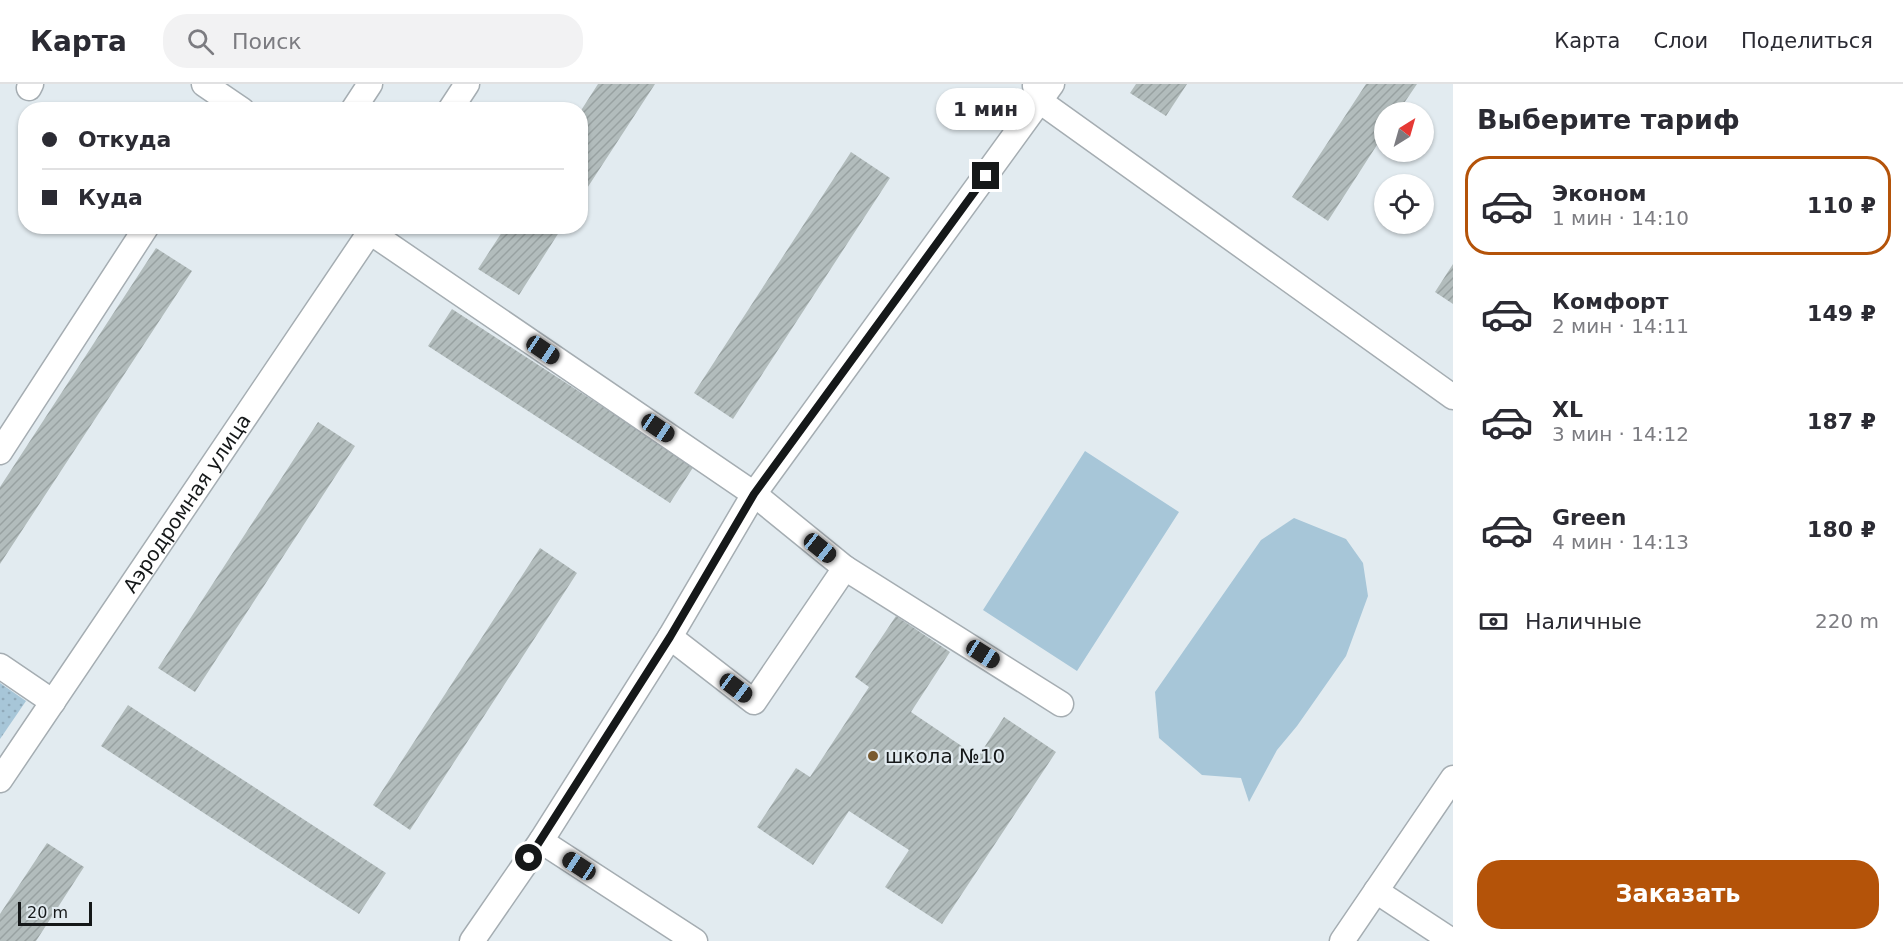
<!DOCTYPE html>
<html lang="ru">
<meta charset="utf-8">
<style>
:root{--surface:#fff;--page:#f2f2f3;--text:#2b2b33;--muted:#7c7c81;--line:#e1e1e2;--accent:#b45309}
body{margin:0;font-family:"DejaVu Sans",sans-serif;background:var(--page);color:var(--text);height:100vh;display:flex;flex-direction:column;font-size:22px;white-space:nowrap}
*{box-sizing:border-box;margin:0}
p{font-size:20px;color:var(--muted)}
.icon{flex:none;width:33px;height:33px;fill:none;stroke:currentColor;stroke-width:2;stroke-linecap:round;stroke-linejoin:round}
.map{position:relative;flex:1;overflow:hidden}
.panel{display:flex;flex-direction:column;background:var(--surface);width:450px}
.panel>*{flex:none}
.guide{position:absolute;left:18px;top:18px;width:570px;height:132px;border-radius:24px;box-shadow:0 2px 4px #0004;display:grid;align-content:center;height:132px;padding:0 24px;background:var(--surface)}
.needle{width:39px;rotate:37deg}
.tools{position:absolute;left:1374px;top:18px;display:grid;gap:12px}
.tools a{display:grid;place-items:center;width:60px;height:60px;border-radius:50%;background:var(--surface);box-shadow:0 2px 4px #0004;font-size:30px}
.scale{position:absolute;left:18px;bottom:15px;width:74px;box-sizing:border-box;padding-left:6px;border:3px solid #151819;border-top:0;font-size:16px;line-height:21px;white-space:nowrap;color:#151819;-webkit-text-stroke:4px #e2ebf0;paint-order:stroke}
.end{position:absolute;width:27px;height:27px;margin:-14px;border:8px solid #151819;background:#fff;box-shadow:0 0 0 3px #fff}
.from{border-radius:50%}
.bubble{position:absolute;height:42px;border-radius:21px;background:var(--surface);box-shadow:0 2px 4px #0004;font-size:20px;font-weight:600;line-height:42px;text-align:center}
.car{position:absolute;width:18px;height:36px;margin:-18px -9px;border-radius:8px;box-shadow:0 0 4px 2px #0007;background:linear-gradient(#222 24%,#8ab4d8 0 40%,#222 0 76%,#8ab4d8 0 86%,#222 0)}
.guide b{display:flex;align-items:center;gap:21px;height:57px;font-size:22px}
.guide b+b{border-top:2px solid var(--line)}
.guide i{width:15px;height:15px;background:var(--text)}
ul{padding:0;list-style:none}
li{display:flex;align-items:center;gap:18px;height:99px;margin:0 12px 9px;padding:0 12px;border:3px solid transparent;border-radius:24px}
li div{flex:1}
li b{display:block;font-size:22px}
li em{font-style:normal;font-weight:600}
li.selected{border-color:var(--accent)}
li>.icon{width:54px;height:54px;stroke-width:1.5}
h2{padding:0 24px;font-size:27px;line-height:72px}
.pay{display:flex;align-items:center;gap:15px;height:66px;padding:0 24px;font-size:22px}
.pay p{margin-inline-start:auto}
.primary-button{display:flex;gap:12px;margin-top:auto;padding:12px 24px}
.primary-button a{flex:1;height:69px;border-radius:24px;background:var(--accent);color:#fff;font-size:24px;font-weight:600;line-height:69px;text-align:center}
header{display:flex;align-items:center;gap:36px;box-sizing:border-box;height:84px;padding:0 30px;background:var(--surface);border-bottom:2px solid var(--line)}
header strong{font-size:28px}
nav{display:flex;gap:33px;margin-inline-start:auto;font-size:21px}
.search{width:420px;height:54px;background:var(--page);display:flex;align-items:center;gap:15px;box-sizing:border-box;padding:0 21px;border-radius:24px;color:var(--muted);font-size:22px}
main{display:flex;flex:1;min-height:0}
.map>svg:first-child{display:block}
.grass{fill:url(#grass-dots)}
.pitch{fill:#a7c6d8}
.building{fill:url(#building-hatch)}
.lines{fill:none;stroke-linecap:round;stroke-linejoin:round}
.minor-casing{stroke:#a5adb2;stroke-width:27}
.minor{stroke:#fff;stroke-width:24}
.route{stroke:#151819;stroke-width:8}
.poi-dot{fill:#78592e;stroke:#e2ebf0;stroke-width:2}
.labels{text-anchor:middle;stroke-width:4.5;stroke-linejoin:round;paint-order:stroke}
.street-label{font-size:20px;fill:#151819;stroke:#e2ebf0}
.poi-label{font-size:20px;fill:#151819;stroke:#e2ebf0;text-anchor:start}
</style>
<header>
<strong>Карта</strong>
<div class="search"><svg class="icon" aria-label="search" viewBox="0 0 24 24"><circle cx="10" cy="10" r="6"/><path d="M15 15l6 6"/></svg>Поиск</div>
<nav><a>Карта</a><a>Слои</a><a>Поделиться</a></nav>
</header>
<main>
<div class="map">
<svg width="1453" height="857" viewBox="0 0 1453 857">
<defs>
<pattern id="grass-dots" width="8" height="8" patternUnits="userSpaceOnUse" patternTransform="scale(1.5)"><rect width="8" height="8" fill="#a7c6d8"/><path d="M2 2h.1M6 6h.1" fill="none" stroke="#8fa9b9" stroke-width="1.8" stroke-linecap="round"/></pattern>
<pattern id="building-hatch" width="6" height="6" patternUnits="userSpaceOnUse" patternTransform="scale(1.5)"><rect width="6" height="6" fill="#b2bcbc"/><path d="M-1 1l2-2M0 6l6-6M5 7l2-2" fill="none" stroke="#98a1a1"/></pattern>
</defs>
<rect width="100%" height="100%" fill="#e2ebf0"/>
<path class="grass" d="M0 599 26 617 0 655Z"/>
<path class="pitch" d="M1085 367 1179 428 1077 587 983 526Z
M1294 434 1346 455 1363 479 1368 512 1346 572 1297 642 1277 666 1249 718 1241 694 1202 691 1159 654 1155 608 1261 456Z"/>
<path class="building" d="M598 0H655L580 115V28Z
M1136 0H1187L1166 32 1130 9Z
M1366 0H1417L1398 28H1384V50L1328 137 1292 113Z
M851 68 890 94 733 335 694 309Z
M506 142H563L519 211 478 185Z
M156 164 192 187 0 480V403Z
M1453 180V220L1435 208Z
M452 225 694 382 670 419 428 262Z
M318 338 355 362 195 608 158 584Z
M540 464 577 489 410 746 373 721Z
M896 532 950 568 911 628 978 673 1004 633 1056 668 942 840 885 803 909 766 849 727 813 781 757 743 796 684 810 693 869 603 855 593Z
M128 621 386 789 359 830 101 662Z
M47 759 84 783 36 857H0V830Z"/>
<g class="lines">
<g class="minor-casing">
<g id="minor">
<path d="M204 0 242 26"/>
<path d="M1035 2 1041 18 1453 313"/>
<path d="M29 4 31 0"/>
<path d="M353 26 370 0"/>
<path d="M450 26 467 0"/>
<path d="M370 148 754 410 845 484 1061 620"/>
<path d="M0 368 147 142"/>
<path d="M670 553 754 618 845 484"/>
<path d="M0 582 53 618"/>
<path id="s1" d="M0 696 374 142"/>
<path d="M541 757 695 857"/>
<path d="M1376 807 1452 857"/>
<path d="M472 857 541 757 670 553 754 410 1052 0"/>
<path d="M1342 857 1453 694"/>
</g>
</g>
<use href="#minor" class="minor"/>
</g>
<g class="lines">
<path class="route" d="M529 774 670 553 754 410 986 92"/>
</g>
<circle class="poi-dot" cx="873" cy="672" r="6"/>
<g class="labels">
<g class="street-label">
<text dy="7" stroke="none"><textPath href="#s1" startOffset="334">Аэродромная улица</textPath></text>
</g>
<g class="poi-label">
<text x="885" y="679">школа №10</text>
</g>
</g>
</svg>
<div class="tools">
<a><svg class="needle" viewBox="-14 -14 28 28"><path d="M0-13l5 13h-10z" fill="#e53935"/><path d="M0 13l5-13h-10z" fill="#7c7c81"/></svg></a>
<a><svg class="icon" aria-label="locate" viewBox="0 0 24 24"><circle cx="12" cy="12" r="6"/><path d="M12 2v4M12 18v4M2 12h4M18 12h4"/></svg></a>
</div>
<div class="scale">20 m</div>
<i class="end from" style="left:529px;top:774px"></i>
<i class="end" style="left:986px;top:92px"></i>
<div class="bubble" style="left:936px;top:4px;width:99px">1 мин</div>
<i class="car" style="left:543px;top:266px;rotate:124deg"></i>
<i class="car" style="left:658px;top:344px;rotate:124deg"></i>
<i class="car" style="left:820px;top:464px;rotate:129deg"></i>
<i class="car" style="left:983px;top:570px;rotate:122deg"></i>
<i class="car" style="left:736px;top:604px;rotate:127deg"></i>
<i class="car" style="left:579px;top:782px;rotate:303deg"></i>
<div class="guide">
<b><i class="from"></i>Откуда</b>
<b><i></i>Куда</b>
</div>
</div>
<section class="panel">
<h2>Выберите тариф</h2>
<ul>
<li class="selected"><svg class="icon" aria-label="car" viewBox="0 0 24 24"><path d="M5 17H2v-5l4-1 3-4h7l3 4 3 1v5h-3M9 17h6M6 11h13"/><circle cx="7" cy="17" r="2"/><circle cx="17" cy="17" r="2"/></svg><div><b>Эконом</b><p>1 мин · 14:10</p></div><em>110 ₽</em></li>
<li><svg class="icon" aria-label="car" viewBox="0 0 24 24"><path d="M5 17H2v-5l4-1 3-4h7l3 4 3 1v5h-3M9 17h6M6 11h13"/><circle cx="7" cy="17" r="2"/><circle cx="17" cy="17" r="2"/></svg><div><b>Комфорт</b><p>2 мин · 14:11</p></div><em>149 ₽</em></li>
<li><svg class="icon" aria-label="car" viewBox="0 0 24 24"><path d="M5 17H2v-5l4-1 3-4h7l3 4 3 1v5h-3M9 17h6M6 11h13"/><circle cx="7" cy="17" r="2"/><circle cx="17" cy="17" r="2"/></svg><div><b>XL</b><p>3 мин · 14:12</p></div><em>187 ₽</em></li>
<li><svg class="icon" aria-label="car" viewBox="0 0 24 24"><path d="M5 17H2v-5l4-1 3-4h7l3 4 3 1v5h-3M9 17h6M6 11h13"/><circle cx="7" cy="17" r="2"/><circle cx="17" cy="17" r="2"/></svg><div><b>Green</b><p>4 мин · 14:13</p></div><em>180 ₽</em></li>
</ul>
<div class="pay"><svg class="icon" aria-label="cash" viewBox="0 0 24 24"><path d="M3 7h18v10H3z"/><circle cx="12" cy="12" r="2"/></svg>Наличные<p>220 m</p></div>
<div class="primary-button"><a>Заказать</a></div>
</section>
</main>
